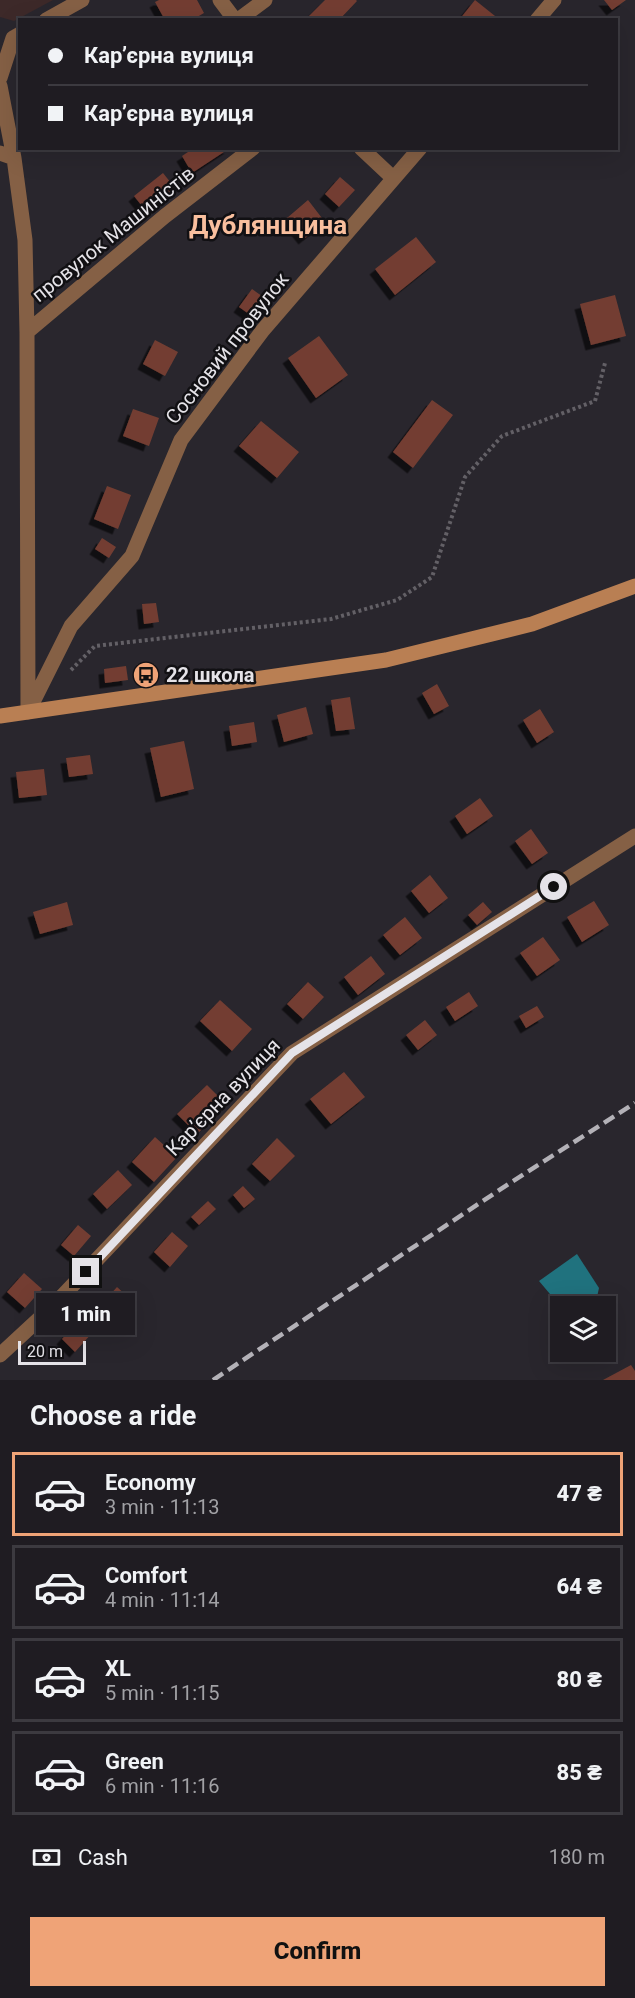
<!DOCTYPE html>
<meta charset="utf-8">
<style>
:root{--surface:#1f1c22;--page:#27252a;--text:#f1f3f6;--muted:#a1a1a5;--line:#3c3a40;--accent:#efa377}
body{margin:0;font-family:Roboto,sans-serif;background:var(--page);color:var(--text);height:100vh;display:flex;flex-direction:column;font-size:22px;white-space:nowrap}
*{box-sizing:border-box;margin:0}
p{font-size:20px;color:var(--muted)}
.icon{flex:none;width:33px;height:33px;fill:none;stroke:currentColor;stroke-width:2;stroke-linecap:round;stroke-linejoin:round}
.map{position:relative;height:1380px;overflow:hidden}
.drawer{display:flex;flex-direction:column;background:var(--surface);flex:1}
.drawer>*{flex:none}
.hud{position:absolute;left:18px;top:18px;width:600px;height:132px;border-radius:0px;box-shadow:0 6px 24px #0002,0 0 0 2px var(--line);display:grid;align-content:center;height:132px;padding:0 30px;background:var(--surface)}
.buttons{position:absolute;left:550px;top:1296px;display:grid;gap:12px}
.buttons a{display:grid;place-items:center;width:66px;height:66px;border-radius:0px;background:var(--surface);box-shadow:0 6px 24px #0002,0 0 0 2px var(--line);font-size:30px}
.scale{position:absolute;left:18px;bottom:15px;width:68px;box-sizing:border-box;padding-left:6px;border:3px solid #e5e3e8;border-top:0;font-size:16px;line-height:21px;white-space:nowrap;color:#e5e3e8;-webkit-text-stroke:4px #111013;paint-order:stroke}
.end{position:absolute;width:27px;height:27px;margin:-14px;border:8px solid #e5e3e8;background:#111;box-shadow:0 0 0 3px #111}
.from{border-radius:50%}
.bubble{position:absolute;height:42px;border-radius:0px;background:var(--surface);box-shadow:0 6px 24px #0002,0 0 0 2px var(--line);font-size:20px;font-weight:800;line-height:42px;text-align:center}
.hud b{display:flex;align-items:center;gap:21px;height:57px;font-size:22px}
.hud b+b{border-top:2px solid var(--line)}
.hud i{width:15px;height:15px;background:var(--text)}
ul{padding:0;list-style:none}
li{display:flex;align-items:center;gap:18px;height:84px;margin:0 12px 9px;padding:0 18px;border:3px solid var(--line);border-radius:0px}
li div{flex:1}
li b{display:block;font-size:22px}
li em{font-style:normal;font-weight:800}
li.current{border-color:var(--accent)}
li>.icon{width:54px;height:54px;stroke-width:1.5}
h2{padding:0 30px;font-size:27px;line-height:72px}
.pay{display:flex;align-items:center;gap:15px;height:66px;padding:0 30px;font-size:22px}
.pay p{margin-inline-start:auto}
.primary-button{display:flex;gap:12px;margin-top:auto;padding:12px 30px}
.primary-button a{flex:1;height:69px;border-radius:0px;background:var(--accent);color:#111;font-size:24px;font-weight:800;line-height:69px;text-align:center}
.map>svg:first-child{display:block}
.education{fill:#3d2929}
.water{fill:#20727e}
.building{fill:#733e32;filter:url(#shadow)}
.lines{fill:none;stroke-linecap:round;stroke-linejoin:round}
.path{stroke:#636066;stroke-width:4;stroke-dasharray:3 3;stroke-linecap:butt}
.minor{stroke:#856045;stroke-width:15}
.secondary{stroke:#b97f53;stroke-width:15}
.rail{stroke:#b3b1b7;stroke-width:4.5;stroke-dasharray:12 6;stroke-linecap:butt}
.route{stroke:#e5e3e8;stroke-width:8}
.labels{text-anchor:middle;stroke-width:5;stroke-linejoin:round;paint-order:stroke}
.street-label{font-size:20px;fill:#e5e3e8;stroke:#111013}
.poi-label{font-size:20px;font-weight:bold;fill:#e5e3e8;stroke:#111013;text-anchor:start}
.district-label{font-size:26px;font-weight:bold;fill:#f9bf9e;stroke:#111013}
</style>
<div class="map">
<svg width="635" height="1380" viewBox="0 0 635 1380">
<defs>
<filter id="shadow"><feDropShadow dx="-5.5" dy="5.5" stdDeviation="0" flood-color="#0009"/></filter>
</defs>
<rect width="100%" height="100%" fill="#29262d"/>
<path class="education" d="M0 0H53L14 21 0 17Z"/>
<path class="water" d="M577 1254 599 1288 595 1306 561 1307 539 1281Z"/>
<path class="building" d="M159 0H197L204 13 192 20H165L155 2Z
M325 0H356L357 1 339 20H305Z
M475 0 500 20H459Z
M604 0H626L612 10Z
M194 148H230L192 173 182 156Z
M163 173 175 188 146 211 134 196Z
M340 177 355 190 339 207 325 194Z
M308 200 325 222 304 239 287 218Z
M416 237 436 262 395 295 375 269Z
M252 289 269 301 256 319 239 307Z
M615 295 626 336 591 345 580 304Z
M319 336 348 375 316 398 288 358Z
M155 340 178 352 165 376 143 364Z
M432 400 453 415 413 468 393 452Z
M133 409 159 418 149 446 123 436Z
M261 421 299 452 277 478 239 446Z
M107 486 131 495 118 529 94 519Z
M102 538 116 547 109 558 95 549Z
M156 603 159 622 144 624 142 604Z
M126 666 128 680 105 683 104 669Z
M437 684 449 706 434 714 422 693Z
M350 697 355 729 336 731 331 700Z
M306 707 313 734 284 742 277 715Z
M540 709 554 732 537 743 523 720Z
M254 722 257 742 232 746 229 726Z
M184 741 194 789 161 797 150 748Z
M90 755 93 774 69 777 66 758Z
M44 769 47 795 19 798 16 772Z
M480 798 493 816 467 834 455 816Z
M531 829 548 853 532 864 515 841Z
M430 875 448 898 429 913 411 891Z
M594 901 609 925 582 942 567 917Z
M67 902 73 925 40 934 33 912Z
M483 902 492 912 477 925 468 915Z
M405 917 422 938 400 955 383 935Z
M543 937 560 960 537 976 520 953Z
M371 956 385 974 358 995 344 977Z
M308 982 324 997 303 1019 287 1004Z
M469 992 478 1006 455 1021 446 1007Z
M220 1000 252 1029 232 1051 200 1021Z
M537 1006 544 1017 526 1028 519 1016Z
M425 1020 437 1035 418 1050 406 1035Z
M344 1072 365 1097 331 1124 310 1099Z
M207 1085 227 1105 197 1134 177 1114Z
M155 1137 177 1157 154 1182 132 1162Z
M277 1138 295 1156 270 1181 252 1164Z
M118 1170 132 1185 107 1209 93 1194Z
M243 1186 255 1199 244 1208 233 1195Z
M208 1201 216 1209 199 1225 191 1217Z
M78 1225 91 1236 74 1256 61 1245Z
M172 1232 188 1246 170 1267 154 1252Z
M24 1273 42 1289 25 1308 7 1292Z
M117 1287 128 1297 111 1317 100 1306Z
M79 1320 92 1333 75 1352 62 1339Z
M631 1365 635 1371V1380H603Z"/>
<g class="lines">
<path class="path" d="M71 670 95 646 331 619 397 600 432 577 465 477 502 436 595 401 605 363"/>
<path class="minor" d="M220 0 235 20
M46 20 82 0
M238 20 265 0
M537 20 554 0
M0 78 13 38 20 34
M0 86 14 158
M361 148 393 178
M0 153 14 158 25 240 27 332 28 709
M27 332 165 216 253 148
M28 712 71 626 132 556 181 440 263 330 420 148
M0 1355 54 1305 292 1053 635 836"/>
<path class="secondary" d="M0 716 386 660 532 624 635 586"/>
<path class="rail" d="M213 1380 510 1183 635 1103"/>
</g>
<g class="lines">
<path class="route" d="M86 1272 292 1053 554 887"/>
</g>
<defs>
<g id="bus-disc" transform="scale(1.35)"><circle r="9.5" fill="#efa377" stroke="#111013"/><path d="M-5-6H5V4H4V6H2V4H-2V6H-4V4H-5ZM-3.5-4V0h7V-4ZM-3.5 1.2v1.5H-2V1.2ZM2 1.2v1.5H3.5V1.2Z" fill="#111"/></g>
</defs>
<g fill-rule="evenodd">
<use href="#bus-disc" x="146" y="675"/>
</g>
<g class="labels">
<g class="street-label">
<text transform="translate(113 234) rotate(-39)" y="7">провулок Машиністів</text>
<text transform="translate(227 348) rotate(-52)" y="7">Сосновий провулок</text>
<text transform="translate(223 1097) rotate(-46)" y="7">Карʼєрна вулиця</text>
</g>
<g class="poi-label">
<text x="166" y="682">22 школа</text>
</g>
<g class="district-label">
<text x="268" y="234">Дублянщина</text>
</g>
</g>
</svg>
<div class="buttons">
<a><svg class="icon" aria-label="layers" viewBox="0 0 24 24"><path d="M12 4l9 5-9 5-9-5zM3 14l9 5 9-5"/></svg></a>
</div>
<div class="scale">20 m</div>
<i class="end from" style="left:554px;top:887px"></i>
<i class="end" style="left:86px;top:1272px"></i>
<div class="bubble" style="left:36px;top:1293px;width:99px">1 min</div>
<div class="hud">
<b><i class="from"></i>Карʼєрна вулиця</b>
<b><i></i>Карʼєрна вулиця</b>
</div>
</div>
<section class="drawer">
<h2>Choose a ride</h2>
<ul>
<li class="current"><svg class="icon" aria-label="car" viewBox="0 0 24 24"><path d="M5 17H2v-5l4-1 3-4h7l3 4 3 1v5h-3M9 17h6M6 11h13"/><circle cx="7" cy="17" r="2"/><circle cx="17" cy="17" r="2"/></svg><div><b>Economy</b><p>3 min · 11:13</p></div><em>47 ₴</em></li>
<li><svg class="icon" aria-label="car" viewBox="0 0 24 24"><path d="M5 17H2v-5l4-1 3-4h7l3 4 3 1v5h-3M9 17h6M6 11h13"/><circle cx="7" cy="17" r="2"/><circle cx="17" cy="17" r="2"/></svg><div><b>Comfort</b><p>4 min · 11:14</p></div><em>64 ₴</em></li>
<li><svg class="icon" aria-label="car" viewBox="0 0 24 24"><path d="M5 17H2v-5l4-1 3-4h7l3 4 3 1v5h-3M9 17h6M6 11h13"/><circle cx="7" cy="17" r="2"/><circle cx="17" cy="17" r="2"/></svg><div><b>XL</b><p>5 min · 11:15</p></div><em>80 ₴</em></li>
<li><svg class="icon" aria-label="car" viewBox="0 0 24 24"><path d="M5 17H2v-5l4-1 3-4h7l3 4 3 1v5h-3M9 17h6M6 11h13"/><circle cx="7" cy="17" r="2"/><circle cx="17" cy="17" r="2"/></svg><div><b>Green</b><p>6 min · 11:16</p></div><em>85 ₴</em></li>
</ul>
<div class="pay"><svg class="icon" aria-label="cash" viewBox="0 0 24 24"><path d="M3 7h18v10H3z"/><circle cx="12" cy="12" r="2"/></svg>Cash<p>180 m</p></div>
<div class="primary-button"><a>Confirm</a></div>
</section>
